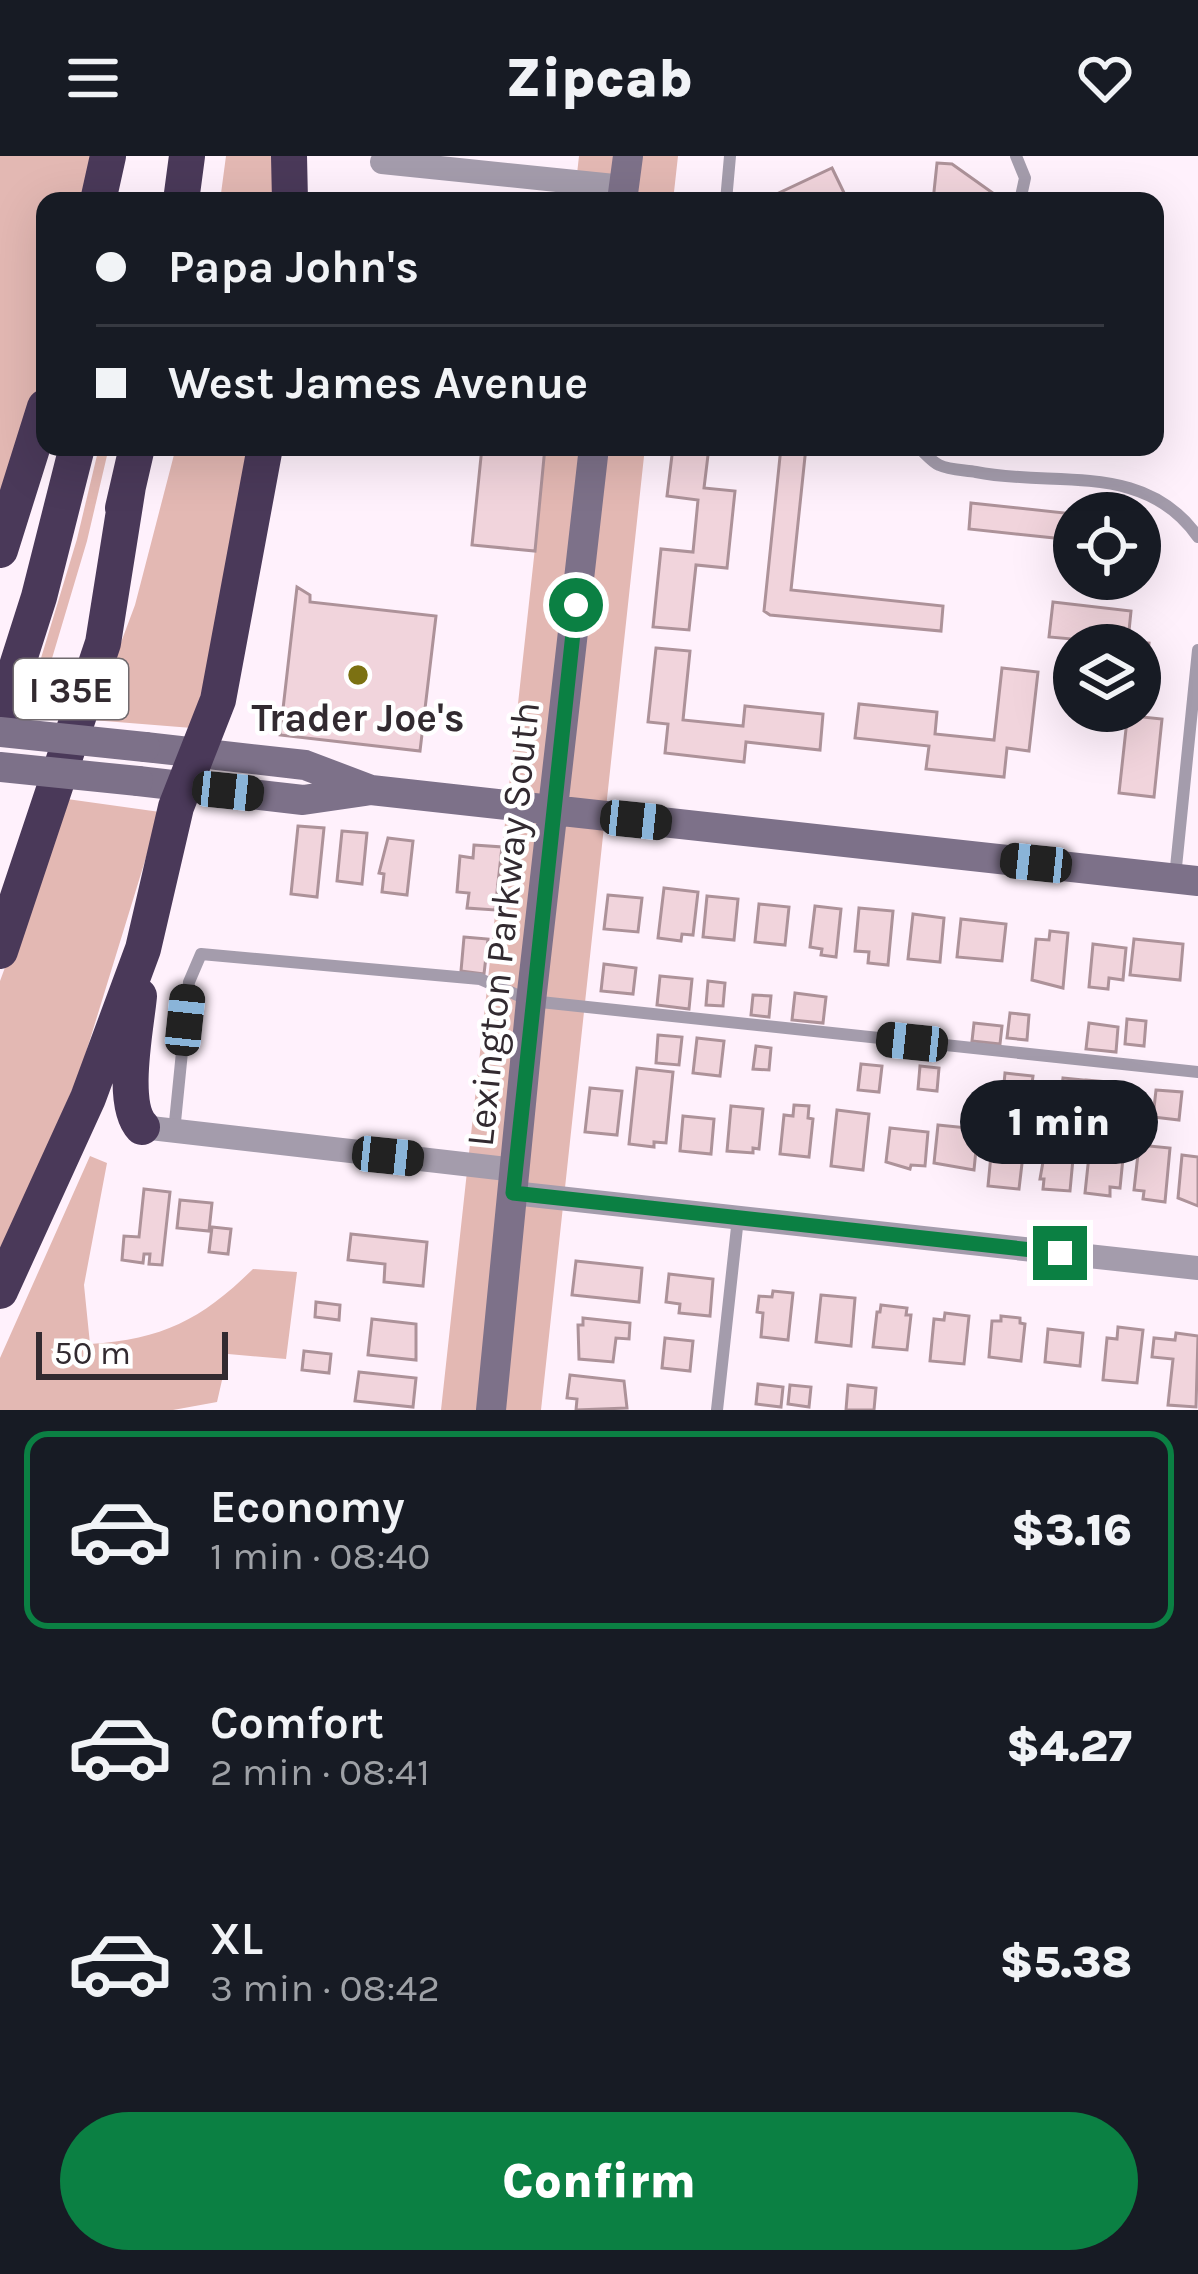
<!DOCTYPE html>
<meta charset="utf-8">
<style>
:root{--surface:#171b24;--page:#20242c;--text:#f1f3f6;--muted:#9ea1a6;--line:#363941;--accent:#0b8043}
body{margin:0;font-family:Karla,sans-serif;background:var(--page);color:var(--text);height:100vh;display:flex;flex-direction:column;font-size:45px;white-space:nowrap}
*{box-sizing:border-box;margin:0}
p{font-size:39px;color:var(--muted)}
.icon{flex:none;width:66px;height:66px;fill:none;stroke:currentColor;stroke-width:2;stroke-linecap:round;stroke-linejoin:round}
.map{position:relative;height:1254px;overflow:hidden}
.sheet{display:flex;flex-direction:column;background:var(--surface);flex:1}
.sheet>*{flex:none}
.guide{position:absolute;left:36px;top:36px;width:1128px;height:264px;border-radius:24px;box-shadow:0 12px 48px #0002;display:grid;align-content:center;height:264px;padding:0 60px;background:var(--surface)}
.fabs{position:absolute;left:1053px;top:336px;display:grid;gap:24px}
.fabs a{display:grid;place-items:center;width:108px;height:108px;border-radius:50%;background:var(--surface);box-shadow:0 12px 48px #0002;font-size:60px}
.scale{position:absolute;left:36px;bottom:30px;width:192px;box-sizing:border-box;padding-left:12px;border:6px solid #322a30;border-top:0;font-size:33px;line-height:42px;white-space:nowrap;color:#322a30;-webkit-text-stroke:9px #fff;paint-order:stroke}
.end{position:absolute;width:54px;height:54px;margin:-27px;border:15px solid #0b8043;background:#fff;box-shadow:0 0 0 6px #fff}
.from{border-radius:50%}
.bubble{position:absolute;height:84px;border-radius:42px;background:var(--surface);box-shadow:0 12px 48px #0002;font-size:39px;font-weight:800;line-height:84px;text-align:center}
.car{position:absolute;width:36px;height:72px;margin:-36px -18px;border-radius:15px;box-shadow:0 0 9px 3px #0007;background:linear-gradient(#222 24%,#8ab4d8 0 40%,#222 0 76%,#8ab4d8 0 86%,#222 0)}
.guide b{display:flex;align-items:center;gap:42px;height:114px;font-size:45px}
.guide b+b{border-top:3px solid var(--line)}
.guide i{width:30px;height:30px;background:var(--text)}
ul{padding:21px 0 0;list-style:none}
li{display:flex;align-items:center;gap:36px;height:198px;margin:0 24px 18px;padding:0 36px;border:6px solid transparent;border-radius:24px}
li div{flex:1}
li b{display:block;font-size:45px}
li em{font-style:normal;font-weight:800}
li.current{border-color:var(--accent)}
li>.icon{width:108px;height:108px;stroke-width:1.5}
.button{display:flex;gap:24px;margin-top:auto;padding:24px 60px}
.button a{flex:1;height:138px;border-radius:72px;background:var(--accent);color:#fff;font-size:48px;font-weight:800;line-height:138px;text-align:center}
header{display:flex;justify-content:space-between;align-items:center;height:156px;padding:0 60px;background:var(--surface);font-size:54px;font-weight:800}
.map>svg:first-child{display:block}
.green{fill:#e3b8b3}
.building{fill:#f1d4dc;stroke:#ad9299;stroke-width:3}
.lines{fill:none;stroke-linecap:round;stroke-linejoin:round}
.lane{stroke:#a49cac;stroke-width:12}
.street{stroke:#a49cac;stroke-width:24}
.secondary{stroke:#7d7189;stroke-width:30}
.highway{stroke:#4a3959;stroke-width:36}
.secondary-bridge{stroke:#7d7189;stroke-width:30}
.route{stroke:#0b8043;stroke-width:15}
.poi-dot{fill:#7c7112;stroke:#fff;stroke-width:4.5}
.labels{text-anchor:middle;stroke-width:9;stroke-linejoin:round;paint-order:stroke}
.shield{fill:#fff;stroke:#706a6e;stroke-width:3}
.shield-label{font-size:36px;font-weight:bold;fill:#322a30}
.poi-label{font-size:39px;font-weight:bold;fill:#322a30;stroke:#fff}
.street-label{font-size:39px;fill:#322a30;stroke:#fff}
</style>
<header><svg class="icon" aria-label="menu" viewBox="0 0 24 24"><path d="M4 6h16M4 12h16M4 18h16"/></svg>Zipcab<svg class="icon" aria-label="heart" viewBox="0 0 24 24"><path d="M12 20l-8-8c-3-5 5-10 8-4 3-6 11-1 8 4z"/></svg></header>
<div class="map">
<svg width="1198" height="1254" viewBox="0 0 1198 1254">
<rect width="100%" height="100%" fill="#fff1fc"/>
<path class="green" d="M0 0H95L86 45H45V206L0 353Z
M226 0H279L280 45H220Z
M579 0H678L673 45H574Z
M99 291H109L87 385 36 556 25 555 77 383Z
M176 291H256L227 443 192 572 92 564 135 449Z
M546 291H645L541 1254H441Z
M67 643 160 656 80 916 0 1098V825Z
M90 1000 107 1007 84 1129 90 1188C163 1183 201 1164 253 1113L297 1116 286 1203 228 1198 217 1246 173 1254H0V1202Z"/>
<path class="building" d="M937 7 952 8 1004 45H933Z
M832 12 848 45H765L764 44Z
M482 291H545L535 395 472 389Z
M673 291H709L704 332 735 335 727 412 696 409 689 474 653 471 661 393 693 396 698 344 667 340Z
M781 291H806L791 434 943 450 941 475 770 459 764 455Z
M971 347 1074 358V384L969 373Z
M297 431 310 439V446L436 460 420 595 280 579Z
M1053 446 1131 455 1128 485 1149 487 1142 561 1162 563 1154 641 1119 637 1127 564 1105 561 1106 555H1140V489L1049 481Z
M656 492 690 495 683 564 743 570 745 550 823 558 820 594 746 586 744 606 665 597 668 568 648 566Z
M1002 512 1038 516 1029 595 1007 592 1004 621 926 613 929 590 855 582 859 548 937 556 935 578 994 584Z
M298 670 324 672 317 741 291 738Z
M342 675 367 677 362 728 337 725Z
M388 682 413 685 407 739 382 736 384 718 379 717Z
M474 689 502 691 495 754 467 752 469 737 457 736 460 700 473 702Z
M664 732 698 736 693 779 682 778 681 785 658 782Z
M608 739 642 742 638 776 604 773Z
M707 740 738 743 734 784 703 781Z
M759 748 789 751 785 789 755 786Z
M815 750 841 753 836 801 821 799 822 793 810 791Z
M859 752 893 755 888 809 868 807 869 796 855 795Z
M913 758 944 762 940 806 908 803Z
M961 763 1006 768 1002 805 957 801Z
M1050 775 1068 777 1063 832 1032 824 1036 783 1049 784Z
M464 781 488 783 484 818 461 815Z
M1134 783 1183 788 1180 824 1130 819Z
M1093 788 1126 792 1123 824 1109 822 1108 833 1089 831Z
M604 808 636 812 633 838 601 835Z
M660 820 692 823 689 853 657 849Z
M708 825 725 827 723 850 706 849Z
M795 837 826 841 823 867 792 864Z
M753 839 771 840 769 861 751 859Z
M1010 857 1029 859 1027 884 1007 882Z
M1127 863 1146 865 1144 890 1125 888Z
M974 867 1002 870 1000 888 972 885Z
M1089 867 1118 871 1116 896 1086 893Z
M658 879 682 881 679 909 656 907Z
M697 882 724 885 720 920 693 917Z
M756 890 771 892 769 914 753 913Z
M861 908 882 910 879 936 858 934Z
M920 910 939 912 937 935 918 933Z
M637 912 673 916 666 987 654 986V991L629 988Z
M1005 917 1033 920 1029 951 1002 949Z
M1063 922 1084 924 1081 949 1060 947Z
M1086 924 1110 926 1108 946 1084 943Z
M590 932 622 935 617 979 585 976Z
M1156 934 1182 936 1179 964 1153 961Z
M794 949 809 950 808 962 813 963 809 1001 780 998 784 959 793 960Z
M731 950 763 953 759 993 753 992V997L727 995Z
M837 954 869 958 863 1014 831 1010Z
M683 960 714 963 711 998 680 995Z
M938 969 978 973 974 1014 934 1007Z
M890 972 928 976 925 1010 911 1009 910 1013 886 1006Z
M993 978 1025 982 1019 1033 988 1030Z
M1091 981 1110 983 1109 990 1124 992 1120 1032 1110 1031V1040L1085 1037Z
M1047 983 1057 984V990L1074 992 1070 1035 1043 1033 1044 1023H1040Z
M1139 989 1170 992 1165 1046 1143 1043 1144 1035 1134 1034Z
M1182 999 1198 1001V1050L1178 1042Z
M144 1033 170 1036 162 1109 149 1108 150 1098H144L143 1107 122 1104 124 1080 139 1081Z
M180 1044 212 1047 209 1075 177 1072Z
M212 1071 231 1073 228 1098 209 1096Z
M351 1078 427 1086 423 1130 384 1126 385 1108 348 1104Z
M576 1105 642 1112 639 1146 572 1139Z
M669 1118 713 1123 710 1160 679 1157 680 1148 666 1146Z
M773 1135 793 1137 788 1184 761 1181 763 1157 757 1156 759 1140 772 1141Z
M821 1139 855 1142 851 1190 816 1186Z
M316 1146 340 1149 339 1164 315 1161Z
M881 1149 907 1152 906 1159H911L907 1194 873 1191 877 1156H880Z
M945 1157 969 1160 964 1208 930 1205 934 1163 944 1164Z
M1001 1160 1020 1162V1167L1025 1168 1021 1205 989 1201 992 1165H1001Z
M583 1162 630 1167 629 1183 616 1182 613 1206 579 1203 578 1169H583Z
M372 1163 416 1168V1204L368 1199Z
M1118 1171 1143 1174 1137 1227 1103 1224 1107 1182 1117 1183Z
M1048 1173 1083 1177 1080 1210 1045 1206Z
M1176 1177 1198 1180 1196 1251 1168 1249 1173 1203 1152 1201 1154 1182 1175 1184Z
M665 1182 693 1185 690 1215 662 1212Z
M304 1195 331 1198 329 1217 302 1214Z
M359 1216 416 1222 413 1251 355 1245Z
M570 1219 624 1225 627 1252 576 1254 577 1243 567 1242Z
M758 1228 783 1231 781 1251 756 1248Z
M790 1229 811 1231 809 1251 788 1248Z
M848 1229 876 1232 874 1254H846Z"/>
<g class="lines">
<path class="lane" d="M1016 0 1025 22 1020 45
M726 45 730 0
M918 291C924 296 932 306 939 309 949 314 965 314 976 316 1055 332 1144 304 1198 381
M1175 721 1198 494
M174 976 189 826 201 798 480 823 531 845 1198 916
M717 1254 738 1062"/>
<path class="street" d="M382 6 624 31
M142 971 515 1014
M513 1037 1198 1112"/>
<path class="secondary" d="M622 45 628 0
M145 591 305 609 371 634 1198 725
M138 625 303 644 365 635
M491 1254 531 845 594 291"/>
<path class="highway" d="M289 0 290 45
M98 45 108 0
M181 45 187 0
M123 352 137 291
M0 394 45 251
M0 563 39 441 77 291
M0 795 103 487 128 330
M139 840C136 872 120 948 142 971
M0 1135 88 942 143 793 176 651 218 544 265 291"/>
<path class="secondary-bridge" d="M0 576 145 591
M0 611 138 625"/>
</g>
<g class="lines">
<path class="route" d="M576 449 513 1037 1060 1097"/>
</g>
<circle class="poi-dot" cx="358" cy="519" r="12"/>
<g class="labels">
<rect class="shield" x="14" y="503" width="114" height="60" rx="9"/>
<g class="shield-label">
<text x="71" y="546">I 35E</text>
</g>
<g class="poi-label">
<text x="358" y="575">Trader Joe's</text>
</g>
<g class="street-label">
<text transform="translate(502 768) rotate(-84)" y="14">Lexington Parkway South</text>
</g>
</g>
</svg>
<div class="fabs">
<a><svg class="icon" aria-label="locate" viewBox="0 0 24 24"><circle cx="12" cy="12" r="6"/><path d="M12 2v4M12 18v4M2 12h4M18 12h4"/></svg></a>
<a><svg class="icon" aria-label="layers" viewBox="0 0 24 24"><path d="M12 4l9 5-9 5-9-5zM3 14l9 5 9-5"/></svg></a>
</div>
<div class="scale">50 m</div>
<i class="end from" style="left:576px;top:449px"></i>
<i class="end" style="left:1060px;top:1097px"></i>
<div class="bubble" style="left:960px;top:924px;width:198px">1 min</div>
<i class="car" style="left:228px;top:635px;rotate:96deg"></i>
<i class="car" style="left:636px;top:664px;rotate:96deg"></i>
<i class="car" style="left:1036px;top:707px;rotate:276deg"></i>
<i class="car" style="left:185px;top:864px;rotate:6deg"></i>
<i class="car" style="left:912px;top:886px;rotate:276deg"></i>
<i class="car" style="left:388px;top:1000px;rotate:96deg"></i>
<div class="guide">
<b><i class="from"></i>Papa John's</b>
<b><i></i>West James Avenue</b>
</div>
</div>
<section class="sheet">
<ul>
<li class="current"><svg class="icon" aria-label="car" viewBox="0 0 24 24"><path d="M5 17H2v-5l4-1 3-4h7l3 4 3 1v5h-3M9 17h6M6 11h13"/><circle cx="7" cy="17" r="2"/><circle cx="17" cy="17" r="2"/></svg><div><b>Economy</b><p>1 min · 08:40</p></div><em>$3.16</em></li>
<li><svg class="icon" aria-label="car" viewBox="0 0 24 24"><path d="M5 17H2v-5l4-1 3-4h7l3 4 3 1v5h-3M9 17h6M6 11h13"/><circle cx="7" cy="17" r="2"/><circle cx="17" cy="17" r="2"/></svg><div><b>Comfort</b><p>2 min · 08:41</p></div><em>$4.27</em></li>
<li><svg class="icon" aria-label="car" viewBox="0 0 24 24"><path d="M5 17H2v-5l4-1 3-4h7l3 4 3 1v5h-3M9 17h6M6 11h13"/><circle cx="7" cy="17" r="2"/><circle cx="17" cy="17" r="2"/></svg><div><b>XL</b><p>3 min · 08:42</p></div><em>$5.38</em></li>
</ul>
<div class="button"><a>Confirm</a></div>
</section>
